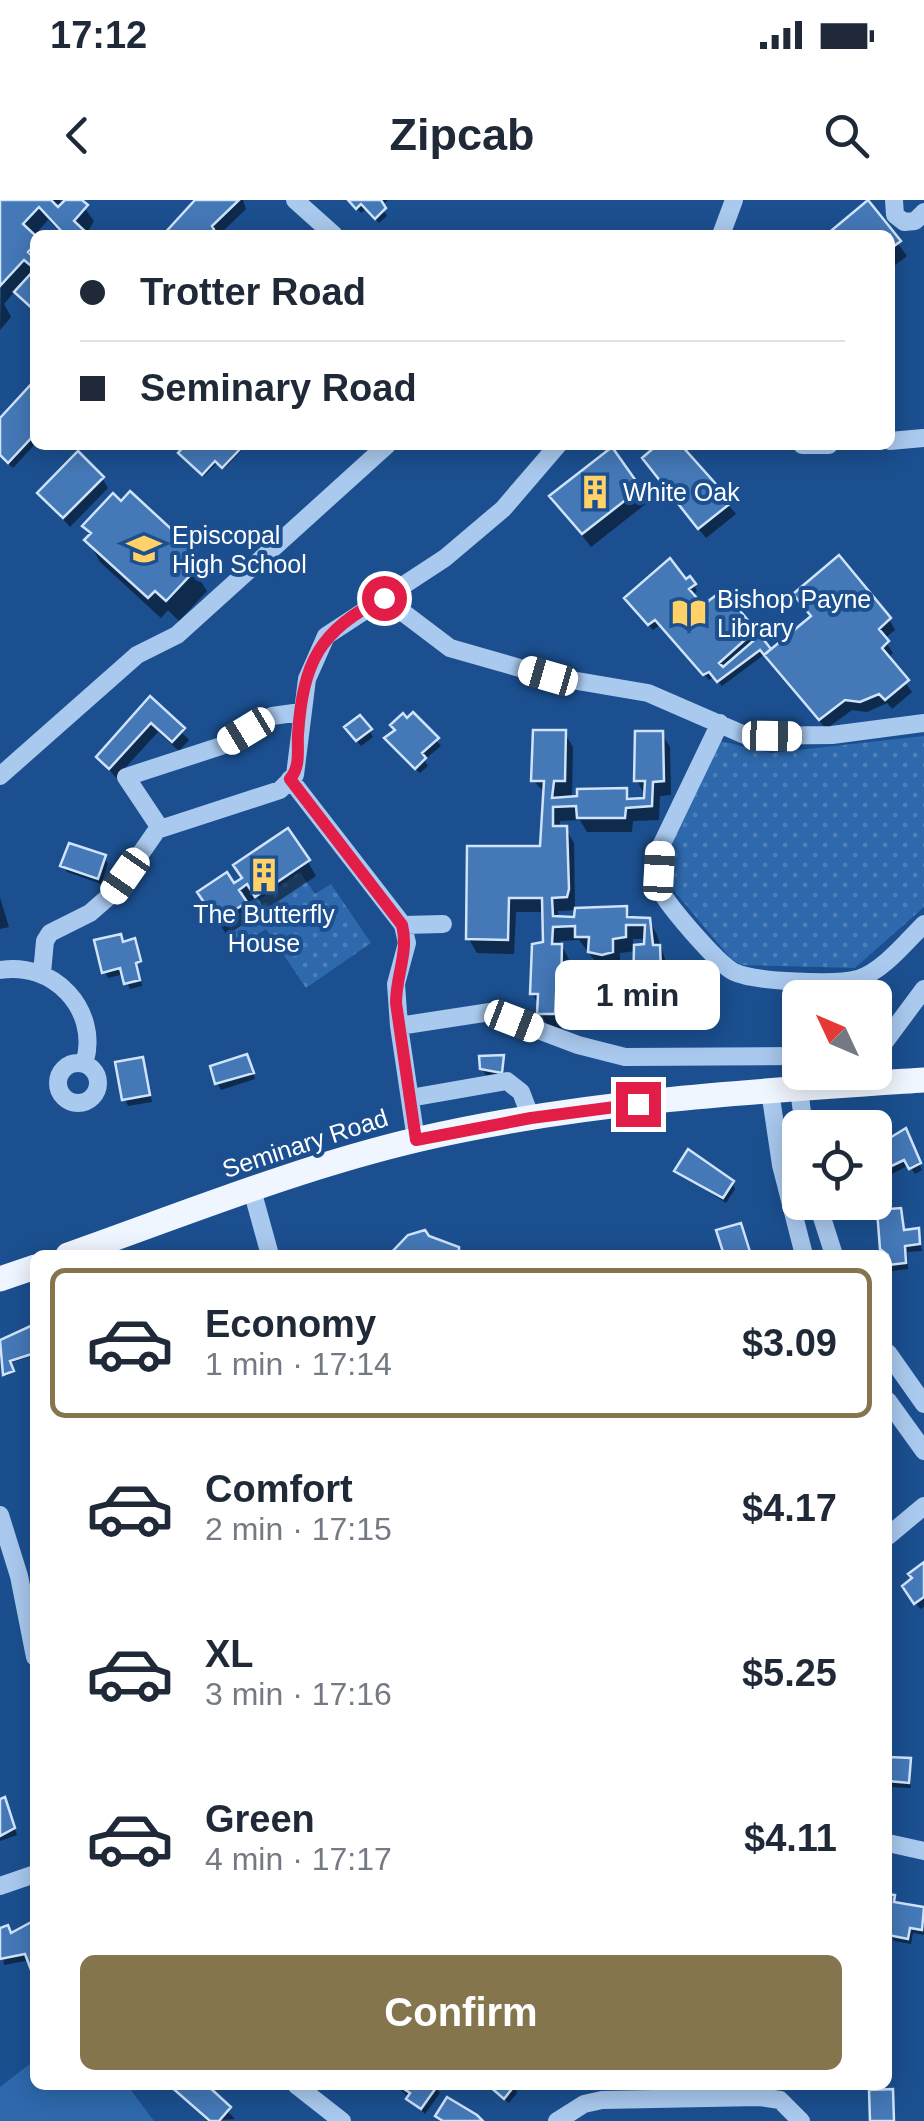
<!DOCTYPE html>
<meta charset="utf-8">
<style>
:root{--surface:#fff;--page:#f6f6f7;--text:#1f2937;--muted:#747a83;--line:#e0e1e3;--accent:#84754c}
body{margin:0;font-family:Arial,sans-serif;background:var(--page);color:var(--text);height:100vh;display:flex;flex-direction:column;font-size:38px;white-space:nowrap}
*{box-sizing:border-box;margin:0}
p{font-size:32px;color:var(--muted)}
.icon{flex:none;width:55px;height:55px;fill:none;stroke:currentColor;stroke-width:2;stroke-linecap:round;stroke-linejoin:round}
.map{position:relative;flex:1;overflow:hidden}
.side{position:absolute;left:30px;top:1050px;width:862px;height:840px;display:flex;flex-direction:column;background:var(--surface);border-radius:15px;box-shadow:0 5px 25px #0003}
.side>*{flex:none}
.guide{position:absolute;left:30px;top:30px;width:865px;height:220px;border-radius:15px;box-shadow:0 5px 25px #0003;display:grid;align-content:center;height:220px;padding:0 50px;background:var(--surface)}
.needle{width:65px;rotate:314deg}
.fabs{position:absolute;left:782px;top:780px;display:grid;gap:20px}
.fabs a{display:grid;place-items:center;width:110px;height:110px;border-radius:15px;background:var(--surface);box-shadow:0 5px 25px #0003;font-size:50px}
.end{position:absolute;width:45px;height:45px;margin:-22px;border:12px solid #e11d48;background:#fff;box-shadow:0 0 0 5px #fff}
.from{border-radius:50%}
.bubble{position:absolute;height:70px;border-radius:15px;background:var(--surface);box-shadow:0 5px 25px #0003;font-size:32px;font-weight:600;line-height:70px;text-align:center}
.car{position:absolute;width:30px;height:60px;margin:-30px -15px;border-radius:12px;box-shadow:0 0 8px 2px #0007;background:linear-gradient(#fff 24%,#345 0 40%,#fff 0 76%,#345 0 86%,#fff 0)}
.guide b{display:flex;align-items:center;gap:35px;height:95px;font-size:38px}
.guide b+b{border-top:2px solid var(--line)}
.guide i{width:25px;height:25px;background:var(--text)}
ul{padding:18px 0 0;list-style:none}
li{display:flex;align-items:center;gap:30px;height:150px;margin:0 20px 15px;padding:0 30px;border:5px solid transparent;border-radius:15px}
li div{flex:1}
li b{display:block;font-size:38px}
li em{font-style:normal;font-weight:600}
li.current{border-color:var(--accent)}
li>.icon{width:90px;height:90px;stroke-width:1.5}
.primary-button{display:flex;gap:20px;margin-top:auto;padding:20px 50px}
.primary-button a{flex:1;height:115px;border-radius:15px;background:var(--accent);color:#fff;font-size:40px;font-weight:600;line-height:115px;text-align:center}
.status{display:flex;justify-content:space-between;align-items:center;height:70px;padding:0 50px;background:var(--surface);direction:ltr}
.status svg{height:28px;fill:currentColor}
header{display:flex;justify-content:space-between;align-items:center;height:130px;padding:0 50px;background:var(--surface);font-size:45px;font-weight:600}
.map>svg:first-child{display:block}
.green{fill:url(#green-dots)}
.pitch{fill:#2e69ad}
.shadow{fill:#0007;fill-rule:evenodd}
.building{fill:#4478b7;stroke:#cfe3fa;stroke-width:2.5}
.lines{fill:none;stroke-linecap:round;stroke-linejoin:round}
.minor{stroke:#a9c9ee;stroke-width:18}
.major{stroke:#f0f6ff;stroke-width:25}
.route{stroke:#e11d48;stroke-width:12}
.labels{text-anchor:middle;stroke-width:8;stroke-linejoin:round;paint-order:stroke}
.poi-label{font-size:25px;fill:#fff;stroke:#1b4f8f;text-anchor:start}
.street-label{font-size:25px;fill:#fff;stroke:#1b4f8f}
</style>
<div class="status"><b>17:12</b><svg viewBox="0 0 49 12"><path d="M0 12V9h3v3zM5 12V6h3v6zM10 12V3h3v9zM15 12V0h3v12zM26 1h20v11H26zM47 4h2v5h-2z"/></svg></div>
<header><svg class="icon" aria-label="back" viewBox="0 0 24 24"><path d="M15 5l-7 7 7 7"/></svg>Zipcab<svg class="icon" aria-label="search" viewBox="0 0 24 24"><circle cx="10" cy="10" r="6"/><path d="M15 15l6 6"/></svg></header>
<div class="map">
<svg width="924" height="1921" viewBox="0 0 924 1921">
<defs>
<pattern id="green-dots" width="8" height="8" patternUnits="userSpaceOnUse" patternTransform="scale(2.5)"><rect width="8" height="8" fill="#2e69ad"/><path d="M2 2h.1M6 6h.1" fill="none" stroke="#4d80b9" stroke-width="1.8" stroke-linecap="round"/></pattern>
</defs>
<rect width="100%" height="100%" fill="#1b4f8f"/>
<path class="green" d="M924 536V707L855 768 741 765 730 758 666 681V648L720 541 771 553Z
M300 672 315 694 331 684 371 743 306 788 266 729 240 745 225 723Z"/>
<path class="pitch" d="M35 1860V1885H127L154 1921H0V1887Z"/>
<path class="shadow" d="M3 0H60L63 6 68 0H79L94 21 86 35H63L48 20 33 37 35 113 16 90 4 104 11 117 0 130Z
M201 0H243L246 9 219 35H168Z
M350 0H388L381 6 387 16 379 23 366 9 361 13Z
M868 4 907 56 890 69V35H830Z
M35 184V244L13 268 0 256V221Z
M189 245H247L225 268 218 262 204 276 183 256Z
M661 245H677L736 314 706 338 651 269Z
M102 278 108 288 70 327 40 293Z
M639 289 647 303 591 347 552 296Z
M130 295 193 353 206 374 200 380 207 391 179 421 168 410 161 418 100 362 88 340 91 336 86 326Z
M686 383 694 385 697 391 692 396 703 409 754 431 771 452 889 419 895 430 884 439 893 453 888 458 912 492 892 509 887 503 867 512 852 510 826 529 765 454 722 486 714 477 709 480 660 425 653 430 630 405Z
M150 500 189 540 179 551 158 532 116 578 99 557Z
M413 515 441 546 424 560 428 566 420 573 391 545Z
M369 530 373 537 361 546 351 534Z
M564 532 573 547 572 599 625 591 631 601 647 600 637 580 661 533 670 547 671 595 660 596 659 620 633 621 632 632H587L580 620 560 621V629H566L574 643 575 710 625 709 632 720H649L657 735 666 762 669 808 663 810V828H649L641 814 635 792 636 751 620 753V766L611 768 599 766 579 740 560 741 569 760 568 808H563L562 828H548L533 794 545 744V712H516L514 754 477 753 469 739 542 649 546 594 533 580ZM577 710V719H559L558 711ZM633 739H647V746L633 747Z
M104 657 108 664 101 684 67 672 63 666Z
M308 662 316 676 265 710 257 697 245 705 253 718 227 735 208 707 233 687Z
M0 698 9 727 0 729Z
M134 741 142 786 130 789 124 774 108 778 105 772 124 744Z
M502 858 504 879 486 875 482 869Z
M142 860 152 902 128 906 125 899Z
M250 864 255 879 221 890 217 883Z
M908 938 922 970 915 974 909 965 875 983V951Z
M677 971 732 983 735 989 726 1003Z
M900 1010 905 1033 917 1031 922 1051 907 1052 908 1069 892 1071 879 1013Z
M35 1127V1155L10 1163 13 1173 6 1176 0 1142Z
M924 1365V1407L920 1409 908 1393Z
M888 1559 909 1560 911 1588 888 1587Z
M0 1601 7 1607 17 1635 0 1641Z
M888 1696 898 1705 924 1710V1735L913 1733 911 1744 894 1741 890 1734Z
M35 1724V1774L30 1760 4 1765 0 1731 11 1735Z
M170 1885H202L235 1919 207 1921Z
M396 1885H434L440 1893 425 1914Z
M487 1885H516L517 1893 509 1903Z"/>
<path class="building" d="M0 0H51L58 7 65 0H82L88 5 74 21 89 35H65L39 7 23 24 35 35V45L28 52 35 59V69L24 60 0 86Z
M195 0H239L212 26 217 35H163Z
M348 0H381L386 8 375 19 361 4 356 9Z
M868 0 901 41 890 49V35H826Z
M35 69V111L14 92Z
M35 180V234L8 263 0 255V218Z
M185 245H244L222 268 215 261 202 275 178 253Z
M657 245H681L732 302 698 329 642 258Z
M612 247 641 288 582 334 549 296Z
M78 251 104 277 63 318 37 293Z
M130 291 195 351 188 360 197 368 166 401 155 391 148 398 84 340 91 333 82 326 113 293 121 301Z
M839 355 891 418 879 429 889 441 882 448 909 480 885 500 879 494 860 502 845 500 819 520 764 455 811 416 793 394Z
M670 358 686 379 690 376 696 384 689 389 703 405 723 390 756 430 719 463 723 467 760 435 771 449 764 455 760 450 717 482 709 472 703 475 655 420 648 425 624 398Z
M150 496 185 528 172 542 151 523 109 569 96 557Z
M413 512 439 538 422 553 426 558 415 569 384 538 395 530 390 525 403 513 407 518Z
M360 515 372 529 356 541 344 527Z
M533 530H566L565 581H554L552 598 577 596V589L627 588V599L644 598 645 581H634L635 531H663L664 581 653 582 652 606 626 608 625 618H577L576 606 553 607V626H567L569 689 567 697 552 698 553 716 574 717 575 708 627 706V717L650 718 653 745H660L662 794 656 795 657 815H639V794L633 793 634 745 644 744 645 725H626V737L613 739V752L602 755 588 752 589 737H575V726L553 727 552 744H562L561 794H556L555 814H537L538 794H530L532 744 543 742 542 698H509L508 740 466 739 467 646H540L544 581H531Z
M288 628 310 660 255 697 247 684 239 690 247 702 217 722 197 692 227 672 234 683 242 678 233 665Z
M69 643 106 655 98 679 60 666Z
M121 734 123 742 135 738 141 761 136 763 140 780 124 784 120 768 102 773 94 740Z
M247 854 254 873 215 884 210 866Z
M504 855 502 873 480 869 479 856Z
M143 857 150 895 122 900 115 862Z
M906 928 921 963 909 969 904 960 875 974V947Z
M688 949 734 981 723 998 674 971Z
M901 1008 904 1030 919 1028 920 1044 905 1046 906 1063 888 1065V1055L880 1049 877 1010Z
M741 1023 751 1055H724L716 1030Z
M425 1030 429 1036 459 1047V1055H389L408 1035Z
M35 1124V1153L10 1161 14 1171 3 1175 0 1140Z
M924 1362V1397L914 1404 902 1386 912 1378 908 1374Z
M888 1557 911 1558 909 1583 888 1581Z
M5 1597 15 1628 0 1636V1599Z
M888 1694 895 1695 894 1702 924 1707 922 1730 910 1728 908 1739 888 1735Z
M35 1720V1774L33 1775 25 1754 0 1759V1728L8 1725 11 1733Z
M169 1885H207L231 1907 219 1921H210Z
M398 1885H438L421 1909 406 1899 410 1893Z
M488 1885H515L504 1899Z
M893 1889 894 1921H870L869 1890Z
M447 1897 477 1915 483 1921H443L435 1916Z"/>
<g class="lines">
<path class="minor" d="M295 0 334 35
M894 0 895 15 904 22 915 21 924 12
M721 35 734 0
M890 241 923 238
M802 245H829
M384 398 450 448 548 476 648 493 747 536 832 535 924 523
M720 523 660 648 658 685C663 701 718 764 734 772 755 782 837 785 858 779 883 771 906 742 924 724
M0 576 137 455 177 435 387 245
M290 579 403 725 407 743 396 784 399 826 490 812 578 845 625 857 800 856
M160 628 126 577 221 546 272 516 301 512
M403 725 443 724
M0 770C53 761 99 809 85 861
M42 773 45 741 50 733 90 713 114 692 157 630 280 590 295 575 307 479 326 436 445 358 503 309 558 245
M399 826 416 940
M875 846 883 844 924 789
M58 883a20 20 0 1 1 40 0a20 20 0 1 1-40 0Z
M799 889 804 928
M770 891 781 965 804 1055
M410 898 507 881 521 892 531 918
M252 990 270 1055
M817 1002 834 1055
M888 1153 924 1204
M888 1201 924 1251
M0 1315 19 1376 35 1457
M888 1336 924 1306
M888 1643 924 1651
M0 1686 35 1674
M296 1885 342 1921
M557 1921 584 1904 602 1900 760 1897 780 1900 801 1921"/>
<path class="major" d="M68 1055C184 1014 300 967 420 939 585 901 756 891 924 880
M0 1079 35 1067"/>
</g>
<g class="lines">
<path class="route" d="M384 398C319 430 303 463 298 534 297 550 301 566 290 579L402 725C409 752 396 775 396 803L416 940 531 918 638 904"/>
</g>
<defs>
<g id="building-bare" transform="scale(2.7)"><path d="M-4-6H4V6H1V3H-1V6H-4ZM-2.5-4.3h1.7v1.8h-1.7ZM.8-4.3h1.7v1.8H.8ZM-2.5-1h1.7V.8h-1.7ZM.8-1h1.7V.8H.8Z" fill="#ffd166" stroke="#1b4f8f" stroke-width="2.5" paint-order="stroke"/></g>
<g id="school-bare" transform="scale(2.7)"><path d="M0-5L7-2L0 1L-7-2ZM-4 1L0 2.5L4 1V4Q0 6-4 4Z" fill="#ffd166" stroke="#1b4f8f" stroke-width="2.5" paint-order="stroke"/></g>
<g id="library-bare" transform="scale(2.7)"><path d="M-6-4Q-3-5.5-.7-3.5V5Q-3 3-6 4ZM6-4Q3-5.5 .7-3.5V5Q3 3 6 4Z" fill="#ffd166" stroke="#1b4f8f" stroke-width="2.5" paint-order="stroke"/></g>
</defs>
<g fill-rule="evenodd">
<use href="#building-bare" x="595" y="292"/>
<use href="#school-bare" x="144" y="349"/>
<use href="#library-bare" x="689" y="413"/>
<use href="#building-bare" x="264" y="675"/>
</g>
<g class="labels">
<g class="poi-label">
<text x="623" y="301">White Oak</text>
<text x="172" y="344">Episcopal<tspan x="172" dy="29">High School</tspan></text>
<text x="717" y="408">Bishop Payne<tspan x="717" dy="29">Library</tspan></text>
<text x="264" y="723" text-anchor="middle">The Butterfly<tspan x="264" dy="29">House</tspan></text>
</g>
<g class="street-label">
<text transform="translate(305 943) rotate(-18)" y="9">Seminary Road</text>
</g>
</g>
</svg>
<div class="fabs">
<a><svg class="needle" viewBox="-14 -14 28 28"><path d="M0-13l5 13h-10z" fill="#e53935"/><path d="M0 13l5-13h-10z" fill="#747a83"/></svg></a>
<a><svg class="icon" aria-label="locate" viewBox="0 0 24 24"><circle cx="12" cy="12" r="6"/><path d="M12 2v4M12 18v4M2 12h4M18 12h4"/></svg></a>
</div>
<i class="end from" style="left:384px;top:398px"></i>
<i class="end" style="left:638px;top:904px"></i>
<div class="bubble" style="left:555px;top:760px;width:165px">1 min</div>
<i class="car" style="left:548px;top:476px;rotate:286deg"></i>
<i class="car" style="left:246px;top:531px;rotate:239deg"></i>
<i class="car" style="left:772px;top:536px;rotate:91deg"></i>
<i class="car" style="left:659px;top:671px;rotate:3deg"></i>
<i class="car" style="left:125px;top:676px;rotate:215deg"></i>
<i class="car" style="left:514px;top:821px;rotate:111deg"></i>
<div class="guide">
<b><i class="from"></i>Trotter Road</b>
<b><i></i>Seminary Road</b>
</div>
<section class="side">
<ul>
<li class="current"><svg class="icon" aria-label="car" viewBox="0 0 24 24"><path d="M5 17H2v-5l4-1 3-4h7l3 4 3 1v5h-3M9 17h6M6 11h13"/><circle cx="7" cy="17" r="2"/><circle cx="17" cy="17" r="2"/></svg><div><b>Economy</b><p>1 min · 17:14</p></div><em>$3.09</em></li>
<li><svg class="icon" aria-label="car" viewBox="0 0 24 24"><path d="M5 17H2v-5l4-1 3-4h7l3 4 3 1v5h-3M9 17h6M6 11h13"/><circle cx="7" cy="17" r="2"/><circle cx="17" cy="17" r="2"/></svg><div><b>Comfort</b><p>2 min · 17:15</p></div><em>$4.17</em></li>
<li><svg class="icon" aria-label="car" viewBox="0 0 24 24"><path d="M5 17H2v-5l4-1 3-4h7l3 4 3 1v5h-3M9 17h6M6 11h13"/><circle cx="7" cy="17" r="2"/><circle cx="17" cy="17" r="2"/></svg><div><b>XL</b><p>3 min · 17:16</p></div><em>$5.25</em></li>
<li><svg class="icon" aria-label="car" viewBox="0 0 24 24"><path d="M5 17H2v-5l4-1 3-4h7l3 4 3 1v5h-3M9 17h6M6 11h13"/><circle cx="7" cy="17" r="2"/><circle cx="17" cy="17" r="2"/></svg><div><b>Green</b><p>4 min · 17:17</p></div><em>$4.11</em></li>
</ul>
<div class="primary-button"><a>Confirm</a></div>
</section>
</div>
